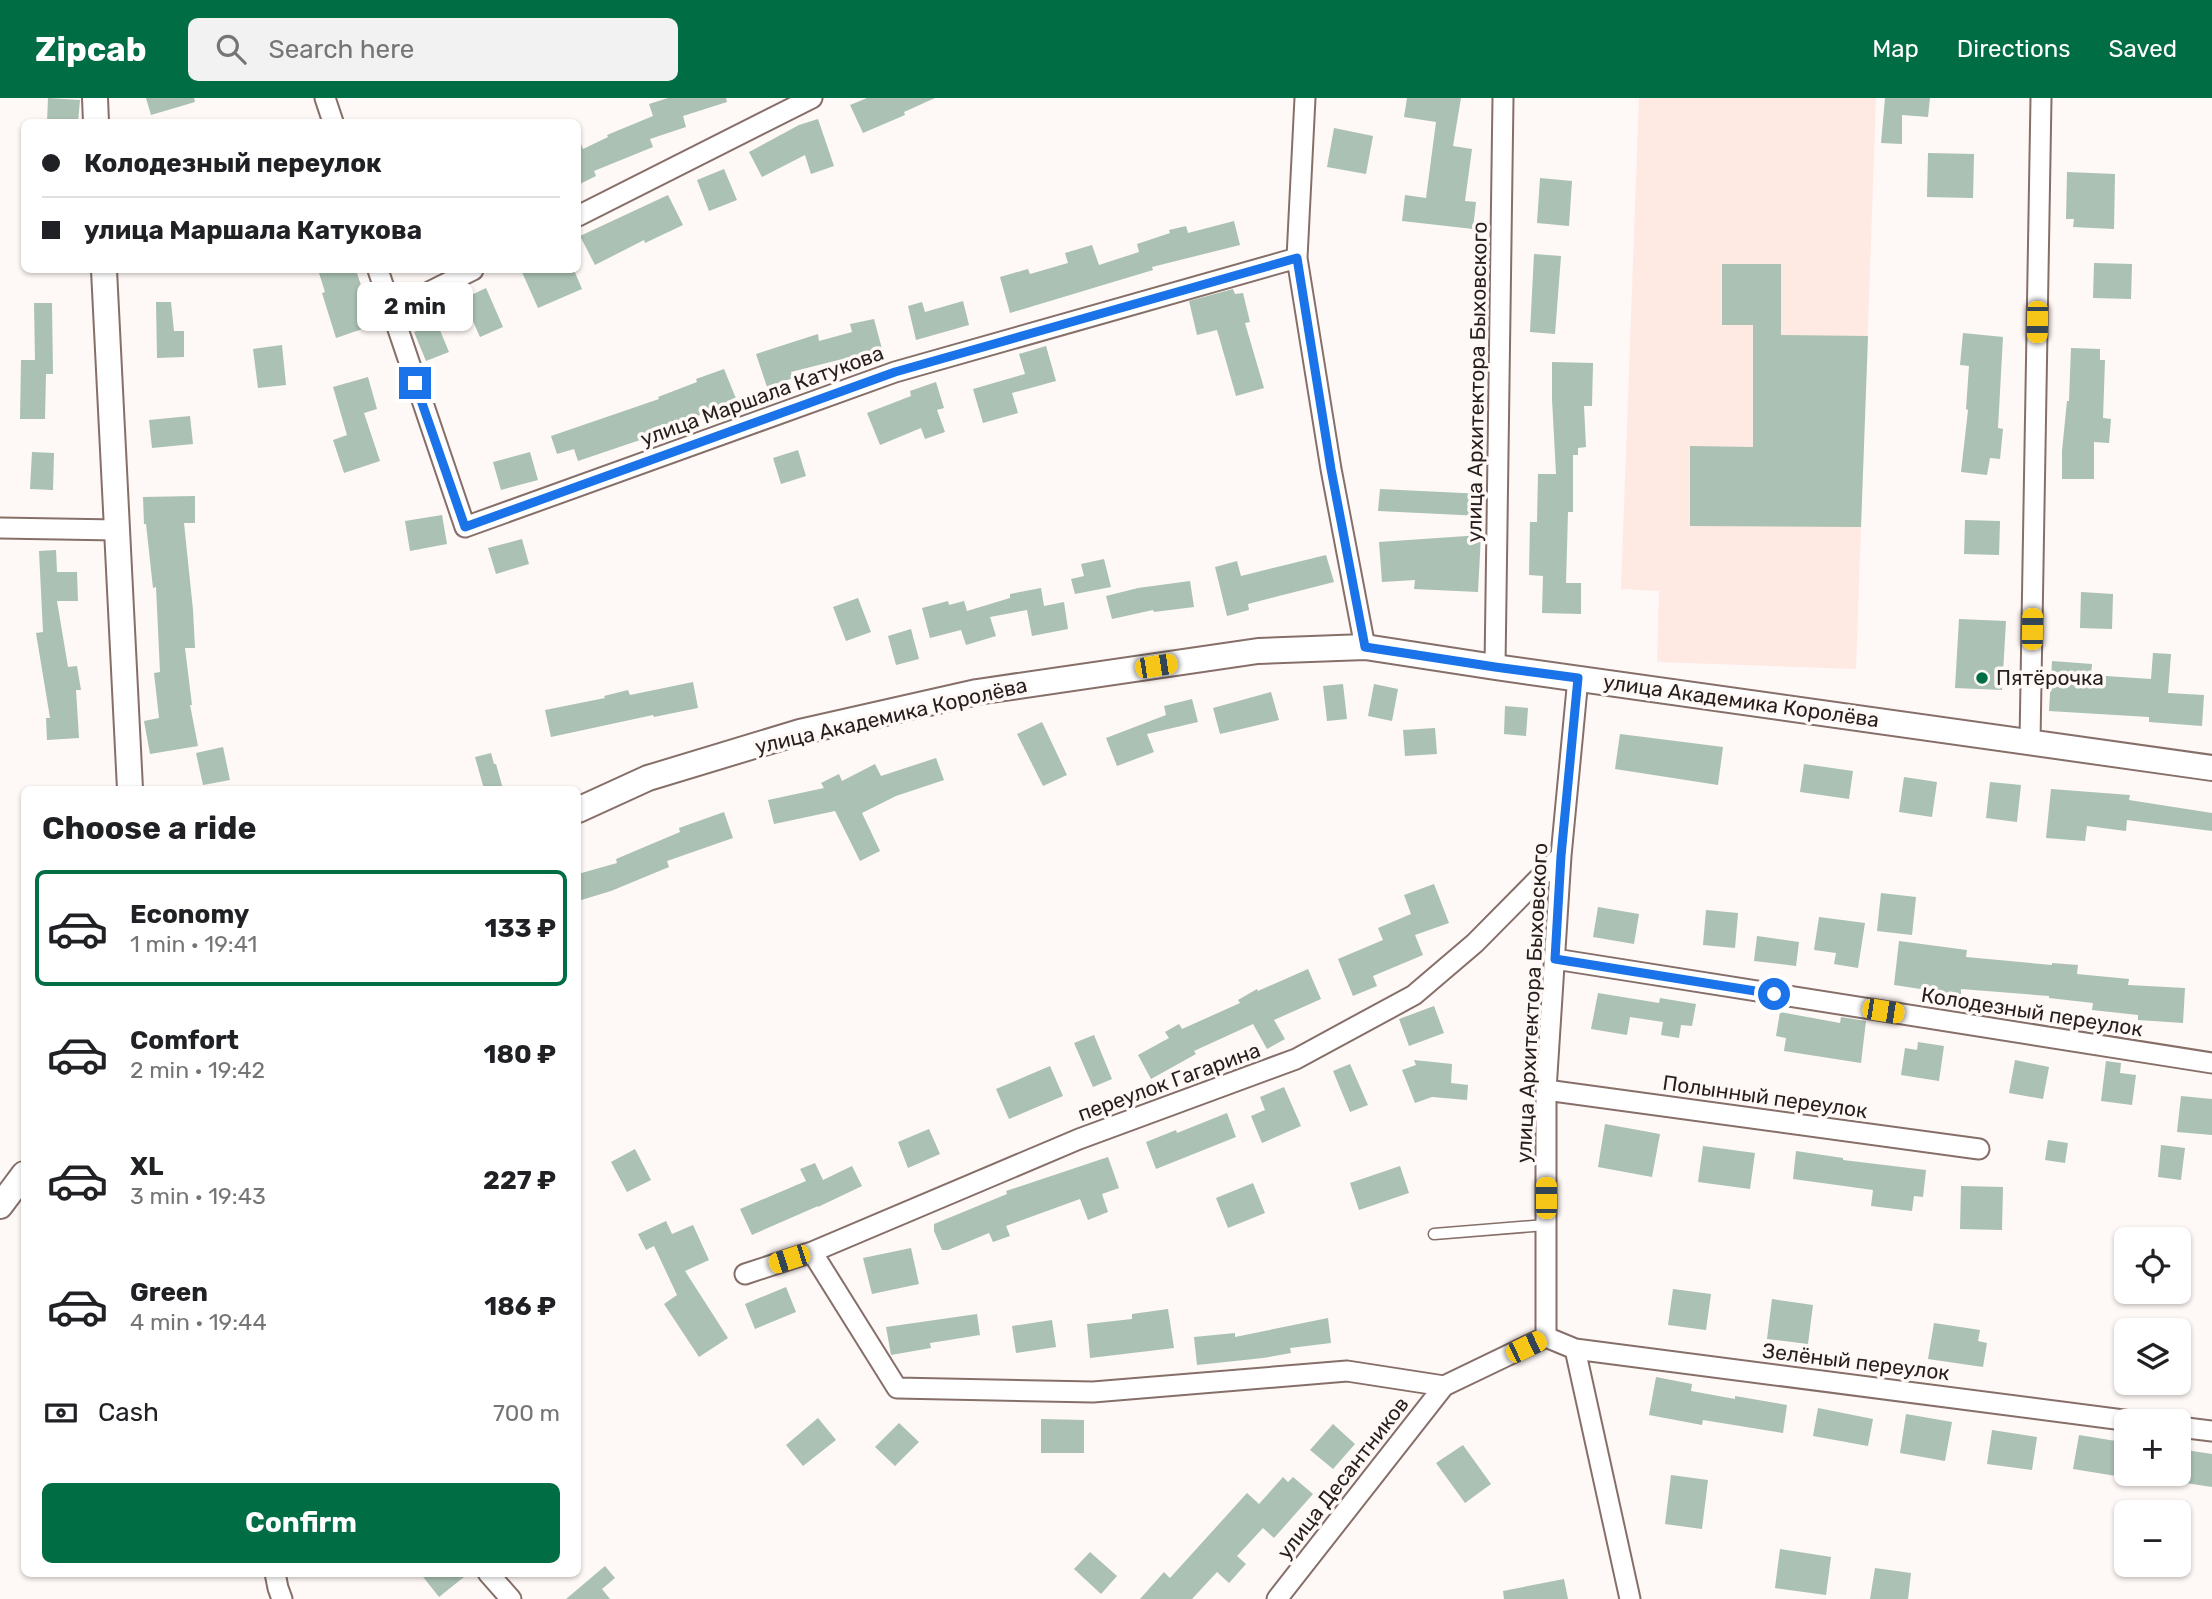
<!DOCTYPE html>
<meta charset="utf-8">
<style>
:root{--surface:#fff;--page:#f2f2f2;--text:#202124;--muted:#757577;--line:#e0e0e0;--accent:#016d45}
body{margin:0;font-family:Rubik,sans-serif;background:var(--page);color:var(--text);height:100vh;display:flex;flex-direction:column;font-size:26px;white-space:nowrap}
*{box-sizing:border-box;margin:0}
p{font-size:23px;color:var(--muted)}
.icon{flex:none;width:38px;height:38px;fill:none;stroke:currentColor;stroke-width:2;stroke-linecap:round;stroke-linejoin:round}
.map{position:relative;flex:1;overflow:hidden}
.side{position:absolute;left:21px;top:688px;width:560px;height:791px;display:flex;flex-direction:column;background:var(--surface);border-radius:10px;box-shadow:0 2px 5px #0004}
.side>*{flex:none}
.banner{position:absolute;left:21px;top:21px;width:560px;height:154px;border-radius:10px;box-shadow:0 2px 5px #0004;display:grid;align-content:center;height:154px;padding:0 21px;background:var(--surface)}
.buttons{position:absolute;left:2114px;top:1129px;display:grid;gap:14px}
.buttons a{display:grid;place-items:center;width:77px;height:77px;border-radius:10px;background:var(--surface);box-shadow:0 2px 5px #0004;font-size:35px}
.end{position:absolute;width:32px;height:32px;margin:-16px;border:9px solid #1a73e8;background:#fff;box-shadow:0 0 0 4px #fff}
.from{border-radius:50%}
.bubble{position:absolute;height:49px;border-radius:10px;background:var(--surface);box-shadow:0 2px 5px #0004;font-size:23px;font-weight:700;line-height:49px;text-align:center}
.car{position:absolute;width:21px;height:42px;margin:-21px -10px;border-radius:9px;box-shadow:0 0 5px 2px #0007;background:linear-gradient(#f5c518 24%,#345 0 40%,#f5c518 0 76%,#345 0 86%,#f5c518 0)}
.banner b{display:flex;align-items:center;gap:24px;height:66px;font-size:26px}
.banner b+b{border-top:2px solid var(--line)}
.banner i{width:18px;height:18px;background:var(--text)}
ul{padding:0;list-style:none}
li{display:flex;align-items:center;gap:21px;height:116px;margin:0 14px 10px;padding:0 7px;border:4px solid transparent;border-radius:10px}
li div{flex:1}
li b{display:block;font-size:26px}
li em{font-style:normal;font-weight:700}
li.active{border-color:var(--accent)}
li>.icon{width:63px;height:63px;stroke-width:1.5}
h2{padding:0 21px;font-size:32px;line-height:84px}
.pay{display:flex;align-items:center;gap:18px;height:77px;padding:0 21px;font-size:26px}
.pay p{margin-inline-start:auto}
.cta{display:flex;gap:14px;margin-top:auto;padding:14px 21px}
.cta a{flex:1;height:80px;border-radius:10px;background:var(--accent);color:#fff;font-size:28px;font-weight:700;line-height:80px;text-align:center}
header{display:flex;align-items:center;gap:42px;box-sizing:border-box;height:98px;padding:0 35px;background:var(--accent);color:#fff}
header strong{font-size:33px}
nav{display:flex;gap:38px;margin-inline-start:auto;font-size:24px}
.search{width:490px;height:63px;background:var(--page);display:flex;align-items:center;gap:18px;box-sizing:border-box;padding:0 24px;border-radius:10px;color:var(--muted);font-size:26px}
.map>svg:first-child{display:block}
.built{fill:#ffe9e3}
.building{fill:#aac1b3}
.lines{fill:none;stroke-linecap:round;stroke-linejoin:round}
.service-casing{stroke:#866f69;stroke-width:13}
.minor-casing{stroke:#866f69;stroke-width:23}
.tertiary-casing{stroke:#866f69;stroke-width:28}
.service{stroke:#fff;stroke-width:10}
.minor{stroke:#fff;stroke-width:19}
.tertiary{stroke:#fff;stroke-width:24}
.route{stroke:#1a73e8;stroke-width:9}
.poi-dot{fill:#016d45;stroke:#fef8f6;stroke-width:2.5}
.labels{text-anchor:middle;stroke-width:7;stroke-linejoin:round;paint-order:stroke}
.street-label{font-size:21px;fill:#281f1c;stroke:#fef8f6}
.poi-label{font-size:21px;fill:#281f1c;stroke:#fef8f6;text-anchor:start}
</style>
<header>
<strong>Zipcab</strong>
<div class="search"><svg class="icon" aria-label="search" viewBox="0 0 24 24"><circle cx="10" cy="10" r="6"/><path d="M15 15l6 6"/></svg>Search here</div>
<nav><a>Map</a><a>Directions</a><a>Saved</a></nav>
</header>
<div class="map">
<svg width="2212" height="1501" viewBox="0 0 2212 1501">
<rect width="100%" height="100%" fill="#fef8f6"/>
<path class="built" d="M1639 0H1876L1856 571 1657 564 1659 493 1621 491Z"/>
<path class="building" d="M48 0 80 2 78 24H47Z
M146 0H194L195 4 151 17Z
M668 0H726L727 4 683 18 686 29 650 41 653 49 594 73 596 78 578 87V38L583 51 608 39 607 37 653 18 649 6Z
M867 0H935L904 14 905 17 863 35 850 7Z
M1407 0H1461L1453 48 1472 51 1465 103 1476 104 1473 131 1402 123 1405 97 1426 100 1436 24 1404 19Z
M1885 0H1930L1928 19 1902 17V46L1881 45Z
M818 21 834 68 811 76 805 57 762 79 749 54 799 27Z
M1334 30 1373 38 1366 76 1327 69Z
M1928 55 1974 56 1973 100 1927 99Z
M724 71 737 102 709 113 697 82Z
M2067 74 2115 76 2114 131 2073 129 2074 121H2066Z
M1540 80 1572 83 1569 128 1537 125Z
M668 97 683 127 645 145 644 142 595 167 580 138Z
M1234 123 1240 147 1152 169 1153 172 1010 215 1000 179 1028 171 1030 176 1068 165 1065 155 1092 147 1099 167 1139 154 1137 146 1170 135 1169 132 1186 128 1188 135Z
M1534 156 1561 158 1555 236 1530 234Z
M2094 165 2132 166 2131 201 2093 200Z
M1722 166H1781V237L1868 238 1861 429 1690 428V348L1753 349V227H1722Z
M318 172H356L374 227 336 240 322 195 325 194Z
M521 172H574L582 191 538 210Z
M486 190 503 229 480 239 463 201Z
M1233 191 1235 196 1243 195 1250 224 1245 225 1264 290 1236 298 1217 232 1197 237 1189 203Z
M963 203 969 227 916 242 908 208 922 204 925 214Z
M156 204H171L174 233H184V259L157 260Z
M34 205H52L53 276H46L45 321H20L21 262H35Z
M874 221 882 251 791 274 793 280 767 289 756 256 818 236 819 243 852 234 850 226Z
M437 225 449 254 426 263 414 234Z
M1963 235 2003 239 1998 330 2003 331 2000 361 1990 360 1987 377 1961 374 1968 312 1966 311 1969 268 1960 267Z
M282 247 286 287 258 290 253 251Z
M1046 248 1056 283 1012 295 1018 315 983 325 973 291 1025 276 1019 256Z
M2071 250 2100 251V262H2105L2103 320 2111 321 2109 345 2094 344V381H2062V353L2067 303H2069Z
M1552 264 1593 265 1592 308H1584L1586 349 1578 350V357H1573V414H1568L1566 485H1581V516L1542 515 1543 478 1529 477 1530 424H1537L1538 376H1556L1552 301Z
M724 271 737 303 645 338 646 340 578 363 574 351 557 356 551 338 659 301 658 299 697 284 696 281Z
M368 279 377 311 364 315 380 363 344 375 333 342 347 337 333 289Z
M936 284 944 310 937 312 945 334 925 341 921 330 880 347 867 315 911 298 910 293Z
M190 318 193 346 152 350 149 322Z
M798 352 806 378 781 386 773 360Z
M32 354 54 355 53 392 30 391Z
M530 354 538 382 501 392 493 364Z
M1380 391 1483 396 1482 418 1378 413Z
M195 398V425H184L193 512 195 550H185L192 607H190L198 648 150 656 144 623 159 620 154 575 160 574 156 489 153 490 146 426H144L143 399Z
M442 417 447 446 410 453 405 423Z
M1965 422 2000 423 1999 457 1964 456Z
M1481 437 1478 494 1414 491 1415 482 1382 484 1379 444Z
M522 441 529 466 496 476 488 450Z
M56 452 57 474H77L78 503H57L68 569 77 568 81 592H76L79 640 47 642 46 620H50L36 535 43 534 39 453Z
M1326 457 1334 484 1248 506 1249 512 1227 518 1215 469 1237 463 1241 478Z
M1104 461 1111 489 1075 496 1071 481 1084 478 1081 466Z
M1190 483 1194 509 1154 514 1153 512 1112 521 1106 498 1138 490Z
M1041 490 1044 508 1064 504 1068 531 1032 538 1027 512 990 519 996 538 966 547 961 532 930 540 922 510 948 503 949 507 964 503 967 513 1010 500V496Z
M2081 494 2113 496 2112 531 2080 530Z
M858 500 871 534 846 543 833 509Z
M1959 521 2006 523 2002 592 1955 590Z
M911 531 919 561 896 567 888 538Z
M2153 555 2171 556 2168 595 2204 597 2202 628 2149 624V619L2049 613 2052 563 2092 566 2091 577 2151 581Z
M693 584 698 610 654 619 653 617 551 639 545 612 605 600 604 598 628 592 630 597Z
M1343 586 1347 621 1327 623 1323 588Z
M1374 586 1398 591 1392 623 1368 618Z
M1271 594 1279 622 1220 636 1213 610Z
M1192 601 1198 624 1147 636 1154 654 1117 668 1106 640 1166 617 1164 608Z
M1505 608 1528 610 1526 638 1504 636Z
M1042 624 1067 677 1043 688 1017 636Z
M1435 630 1437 656 1405 658 1403 632Z
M1620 636 1723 649 1718 687 1615 671Z
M223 649 230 682 203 687 196 655Z
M491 655 494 666H496L503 691H484L475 659Z
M936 660 944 682 896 698 862 715 880 753 860 763 835 713 774 726 768 702 824 690 821 685 839 676 842 683 875 666 881 678Z
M1804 666 1853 673 1849 701 1800 694Z
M1904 679 1937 684 1932 719 1899 714Z
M1990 684 2021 687 2017 724 1986 720Z
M2051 691 2130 697 2129 702 2212 715V733L2127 722 2126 733 2087 728 2085 743 2046 740Z
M724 714 733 740 667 763 669 769 611 793 578 803V776L617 765 616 761 680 734 679 730Z
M1434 786 1449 825 1415 837 1423 857 1373 878 1377 888 1353 898 1338 861 1383 842 1378 830 1411 816 1404 797Z
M1881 795 1916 799 1912 837 1877 833Z
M1598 809 1639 816 1634 846 1593 839Z
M1706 812 1738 815 1735 850 1703 847Z
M1819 819 1865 825 1858 870 1834 866 1836 855 1814 852Z
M1757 838 1799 844 1796 868 1754 863Z
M1899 843 1967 852 1966 859 2052 867V865L2078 867 2077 876 2129 881 2128 887 2185 890 2183 925 2138 922V917L2092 912 2093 905 2049 900V898L1961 891V897L1894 887Z
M1308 871 1321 901 1274 922 1285 941 1267 951 1253 926 1194 953 1196 956 1151 981 1138 957 1169 940 1165 934 1179 926 1182 931 1240 905 1238 902 1257 891 1258 893Z
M1598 895 1659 905 1660 900 1696 906 1692 928 1681 927 1679 940 1661 937 1663 924 1630 919 1627 937 1591 931Z
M1434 908 1444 935 1409 948 1399 921Z
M1780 914 1840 925 1841 919 1866 923 1861 965 1784 953 1786 940 1776 938Z
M1094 937 1112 981 1093 989 1074 945Z
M1918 944 1944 948 1939 983 1901 977 1905 950 1917 952Z
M1414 962 1452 966 1451 985 1468 987 1467 1002 1432 999 1415 1005 1402 972 1416 967Z
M2015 962 2049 969 2043 1001 2009 995Z
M2106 963 2121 965 2120 975 2136 977 2132 1007 2101 1003Z
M1350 966 1368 1007 1350 1014 1333 973Z
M1050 968 1063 998 1009 1021 996 991Z
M1284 989 1301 1028 1262 1045 1251 1018 1265 1012 1260 999Z
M2181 998 2212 1001V1037L2177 1034Z
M1227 1015 1236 1039 1156 1071 1146 1044 1176 1032 1177 1035Z
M1605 1026 1660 1036 1652 1079 1598 1069Z
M929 1031 940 1056 908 1070 898 1044Z
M2048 1042 2068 1045 2065 1065 2045 1062Z
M2161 1047 2185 1050 2181 1082 2158 1079Z
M1703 1048 1755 1055 1750 1091 1698 1084Z
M635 1051 651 1082 627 1094 611 1064Z
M1796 1053 1843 1060V1062L1926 1072 1923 1099 1914 1098 1912 1113 1871 1108 1873 1092 1793 1081Z
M1108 1059 1119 1090 1102 1096 1108 1114 1088 1122 1080 1101 1006 1128 1010 1138 993 1144 989 1135 948 1152H942L934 1133V1126L1007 1096 1006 1093Z
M815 1065 823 1082 852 1068 862 1088 818 1109V1108L752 1137 740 1111 806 1083 800 1071Z
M1400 1068 1409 1095 1359 1112 1350 1085Z
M1253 1085 1265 1115 1228 1130 1216 1100Z
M1961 1088 2003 1089 2002 1132 1960 1131Z
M666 1123 672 1136 693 1127 709 1162 685 1173 728 1240 699 1259 664 1206 677 1197 654 1148 646 1152 638 1136Z
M911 1150 919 1186 872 1196 863 1160Z
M786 1189 796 1214 755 1231 745 1206Z
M1673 1191 1711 1196 1706 1232 1668 1227Z
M1772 1201 1813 1207 1808 1246 1767 1241Z
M1168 1211 1174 1250 1090 1260 1087 1226 1132 1221V1216Z
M977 1216 980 1237 930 1245 931 1250 891 1257 886 1229Z
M1328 1220 1331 1245 1290 1250 1291 1255 1263 1260 1197 1267 1194 1239 1235 1235V1239Z
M1052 1222 1056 1249 1016 1255 1012 1228Z
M1934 1225 1980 1232 1978 1243 1987 1245 1983 1269 1928 1261Z
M1656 1279 1692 1286 1691 1293 1735 1301V1298L1787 1307 1783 1335 1703 1322 1702 1327 1649 1317Z
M1818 1310 1873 1321 1868 1348 1813 1338Z
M1906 1316 1952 1324 1945 1363 1900 1355Z
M818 1320 836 1342 803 1368 786 1347Z
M1041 1321 1084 1322V1355H1041Z
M899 1325 919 1344 895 1368 875 1349Z
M1333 1326 1355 1346 1333 1371 1310 1352Z
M1992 1332 2037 1339 2032 1372 1987 1366Z
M2079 1337 2122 1344 2116 1378 2073 1371Z
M1463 1347 1491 1386 1465 1405 1436 1365Z
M2179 1351 2212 1356V1389L2179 1384Z
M1671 1377 1708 1382 1702 1431 1665 1426Z
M1283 1379 1288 1384 1293 1379 1313 1396 1274 1440 1263 1430 1237 1458 1246 1466 1229 1485 1217 1474 1192 1501H1140L1164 1474 1170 1480 1247 1395 1259 1406Z
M1780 1451 1831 1459 1826 1497 1775 1490Z
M1090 1454 1117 1478 1101 1496 1074 1471Z
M605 1468 615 1480 602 1491 610 1501H566Z
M1875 1470 1911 1475 1908 1501H1870Z
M420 1475H469L439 1499Z
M1564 1481 1568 1501H1504L1503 1493Z"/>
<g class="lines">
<g class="service-casing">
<path id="service" d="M1434 1136 1546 1127"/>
</g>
<g class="minor-casing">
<path id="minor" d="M325 0 333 24
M1305 0 1297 160 1331 371 1365 549
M578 118 812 0
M378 172 465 429 895 274 1297 160
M391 213 473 172
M0 430 117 432
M1495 569 1503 0
M2030 643 2041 0
M1555 861 2212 965
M1546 992 1979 1051
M812 1154 897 1290 1093 1294 1347 1273 1444 1288 1546 1239
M745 1176 812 1154 1079 1041 1296 961 1414 897 1475 845 1561 758
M1546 1239V992L1561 758 1578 580
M1546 1239 1575 1251 1630 1501
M1575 1251 2131 1323
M2179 1329 2212 1333
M275 1475 278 1490 282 1501
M488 1475 511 1501
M1277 1501 1444 1288"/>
</g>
<g class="tertiary-casing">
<path id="tertiary" d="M95 0 96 24
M104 172 130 691
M578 712 648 680 800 634 977 594 1258 553 1365 549 1495 569 2212 670
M0 1108 24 1076"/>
</g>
<use href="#service" class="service"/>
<use href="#minor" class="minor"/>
<use href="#tertiary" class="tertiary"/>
</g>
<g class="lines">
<path class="route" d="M415 285 465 429 895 274 1297 160 1331 371 1365 549 1495 569 1578 580 1561 758 1555 861 1774 896"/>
</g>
<circle class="poi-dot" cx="1982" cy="580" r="7"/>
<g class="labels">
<g class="street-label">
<text transform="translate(1477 284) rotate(-89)" y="7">улица Архитектора Быховского</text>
<text transform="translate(762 298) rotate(-20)" y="7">улица Маршала Катукова</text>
<text transform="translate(1741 603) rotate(8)" y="7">улица Академика Королёва</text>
<text transform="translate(891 618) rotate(-13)" y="7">улица Академика Королёва</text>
<text transform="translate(1532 905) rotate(-87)" y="7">улица Архитектора Быховского</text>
<text transform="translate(2032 914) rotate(9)" y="7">Колодезный переулок</text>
<text transform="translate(1169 984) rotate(-20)" y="7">переулок Гагарина</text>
<text transform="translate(1765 999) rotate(8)" y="7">Полынный переулок</text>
<text transform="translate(1856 1264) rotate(7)" y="7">Зелёный переулок</text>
<text transform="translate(1343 1380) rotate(-52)" y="7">улица Десантников</text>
</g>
<g class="poi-label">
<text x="1996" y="587">Пятёрочка</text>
</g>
</g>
</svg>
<div class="buttons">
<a><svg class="icon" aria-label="locate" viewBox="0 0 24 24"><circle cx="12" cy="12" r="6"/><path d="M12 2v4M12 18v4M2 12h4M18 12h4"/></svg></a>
<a><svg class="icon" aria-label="layers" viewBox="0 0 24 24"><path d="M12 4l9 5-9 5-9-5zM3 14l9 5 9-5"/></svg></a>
<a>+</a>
<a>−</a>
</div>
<i class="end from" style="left:1774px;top:896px"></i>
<i class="end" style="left:415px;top:285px"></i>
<div class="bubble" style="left:357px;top:184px;width:116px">2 min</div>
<i class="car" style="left:2037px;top:224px;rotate:181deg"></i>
<i class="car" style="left:2032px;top:531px;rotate:1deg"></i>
<i class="car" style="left:1156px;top:568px;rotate:81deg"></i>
<i class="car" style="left:1883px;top:913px;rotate:99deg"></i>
<i class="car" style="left:1546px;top:1100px;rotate:0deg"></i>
<i class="car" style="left:789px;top:1161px;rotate:252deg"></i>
<i class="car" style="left:1526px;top:1249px;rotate:64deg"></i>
<div class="banner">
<b><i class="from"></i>Колодезный переулок</b>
<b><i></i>улица Маршала Катукова</b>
</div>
<section class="side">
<h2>Choose a ride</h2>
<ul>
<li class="active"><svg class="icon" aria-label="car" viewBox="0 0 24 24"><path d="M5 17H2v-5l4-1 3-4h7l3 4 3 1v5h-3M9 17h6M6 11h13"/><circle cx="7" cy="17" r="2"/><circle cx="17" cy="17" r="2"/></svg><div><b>Economy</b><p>1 min · 19:41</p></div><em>133 ₽</em></li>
<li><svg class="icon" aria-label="car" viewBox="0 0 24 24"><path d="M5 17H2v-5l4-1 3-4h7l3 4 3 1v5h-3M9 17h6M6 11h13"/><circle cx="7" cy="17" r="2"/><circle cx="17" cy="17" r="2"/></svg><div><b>Comfort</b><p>2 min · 19:42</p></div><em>180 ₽</em></li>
<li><svg class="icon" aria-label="car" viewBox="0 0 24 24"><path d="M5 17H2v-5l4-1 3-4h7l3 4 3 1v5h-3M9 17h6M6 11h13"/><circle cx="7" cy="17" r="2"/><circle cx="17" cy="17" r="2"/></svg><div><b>XL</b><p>3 min · 19:43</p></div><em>227 ₽</em></li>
<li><svg class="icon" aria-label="car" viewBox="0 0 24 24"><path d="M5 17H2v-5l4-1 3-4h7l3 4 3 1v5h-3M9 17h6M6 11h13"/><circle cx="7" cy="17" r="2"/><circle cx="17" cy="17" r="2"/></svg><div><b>Green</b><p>4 min · 19:44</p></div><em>186 ₽</em></li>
</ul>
<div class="pay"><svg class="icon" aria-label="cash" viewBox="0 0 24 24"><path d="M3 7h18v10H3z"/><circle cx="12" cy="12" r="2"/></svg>Cash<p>700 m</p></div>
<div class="cta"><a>Confirm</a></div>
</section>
</div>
